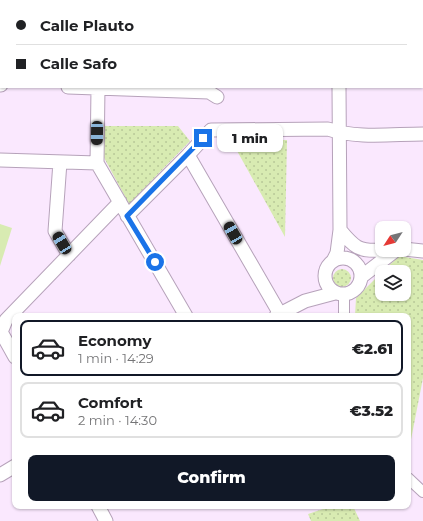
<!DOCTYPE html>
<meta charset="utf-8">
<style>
:root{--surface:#fff;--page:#f2f2f2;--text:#202124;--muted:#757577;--line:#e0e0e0;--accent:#111827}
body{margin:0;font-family:Montserrat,sans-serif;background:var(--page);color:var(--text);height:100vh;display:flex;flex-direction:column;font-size:15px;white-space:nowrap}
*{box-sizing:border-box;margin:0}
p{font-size:13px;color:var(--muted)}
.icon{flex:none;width:22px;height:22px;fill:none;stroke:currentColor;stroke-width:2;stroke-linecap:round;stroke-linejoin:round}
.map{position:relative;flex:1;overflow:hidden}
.panel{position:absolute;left:12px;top:313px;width:399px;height:196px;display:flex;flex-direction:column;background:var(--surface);border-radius:8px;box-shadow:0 1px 3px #0004}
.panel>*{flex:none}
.banner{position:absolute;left:0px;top:0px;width:423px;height:88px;box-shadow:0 1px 3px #0004;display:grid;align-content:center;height:88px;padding:0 16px;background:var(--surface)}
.needle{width:26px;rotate:234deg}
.tools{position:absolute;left:375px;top:221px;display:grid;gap:8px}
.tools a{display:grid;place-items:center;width:36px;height:36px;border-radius:8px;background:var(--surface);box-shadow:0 1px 3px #0004;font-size:20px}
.end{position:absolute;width:18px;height:18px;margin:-9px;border:5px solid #1a73e8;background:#fff;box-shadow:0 0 0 2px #fff}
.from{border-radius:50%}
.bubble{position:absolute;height:28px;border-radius:8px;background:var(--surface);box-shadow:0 1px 3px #0004;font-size:13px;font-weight:800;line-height:28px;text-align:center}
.car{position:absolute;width:12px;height:24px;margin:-12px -6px;border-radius:5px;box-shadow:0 0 3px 1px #0007;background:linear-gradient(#222 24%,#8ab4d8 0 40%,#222 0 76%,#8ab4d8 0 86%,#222 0)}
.banner b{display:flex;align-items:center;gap:14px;height:38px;font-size:15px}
.banner b+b{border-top:1px solid var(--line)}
.banner i{width:10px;height:10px;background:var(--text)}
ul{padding:7px 0 0;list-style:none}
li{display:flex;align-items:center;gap:12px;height:56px;margin:0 8px 6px;padding:0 8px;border:2px solid var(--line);border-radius:8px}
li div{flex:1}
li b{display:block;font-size:15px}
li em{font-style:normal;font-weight:800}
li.on{border-color:var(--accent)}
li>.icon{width:36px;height:36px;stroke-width:1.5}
.primary-button{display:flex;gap:8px;margin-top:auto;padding:8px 16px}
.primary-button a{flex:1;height:46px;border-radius:8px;background:var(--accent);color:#fff;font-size:16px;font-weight:800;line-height:46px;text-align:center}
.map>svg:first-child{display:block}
.grass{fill:url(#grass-dots)}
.pitch{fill:#d8ebb2}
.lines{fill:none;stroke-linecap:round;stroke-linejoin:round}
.pedestrian-casing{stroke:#b6a2ba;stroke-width:12}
.minor-casing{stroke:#b6a2ba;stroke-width:15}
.pedestrian{stroke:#fff;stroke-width:10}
.minor{stroke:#fff;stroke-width:13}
.route{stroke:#1a73e8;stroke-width:5}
</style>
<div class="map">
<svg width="423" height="521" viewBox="0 0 423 521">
<defs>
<pattern id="grass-dots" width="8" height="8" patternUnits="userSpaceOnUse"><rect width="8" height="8" fill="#d8ebb2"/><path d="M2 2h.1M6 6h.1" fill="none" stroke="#b8c898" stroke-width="1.8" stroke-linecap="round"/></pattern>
</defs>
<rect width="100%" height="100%" fill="#fae8fe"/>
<path class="grass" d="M102 126H178L190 141 129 204 102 154Z
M231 140H287L285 237Z
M399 256 423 260V378L408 455V316H355L356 298 382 272V294H404V272H382Z
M333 278a9 9 0 1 1 18 0a9 9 0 1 1-18 0Z
M332 506H353L360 521H311L308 514Z"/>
<path class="pitch" d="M0 224 12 228 0 266Z"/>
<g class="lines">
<g class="pedestrian-casing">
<path id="pedestrian" d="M344 316V293
M408 478 423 492"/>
</g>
<g class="minor-casing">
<path id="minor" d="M223 0V1
M338 0V1
M21 1V0
M422 46H423
M0 85H1
M68 87 209 92 217 97
M98 88 97 163 186 316
M188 155 280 314
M0 160 97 163
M60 162 55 231 69 255
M127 216 188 155 211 130 328 129C357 139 393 134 423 134
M340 230C354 247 359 252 382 250
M404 249 423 251
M325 276a18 18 0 1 1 36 0a18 18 0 1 1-36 0Z
M333 261 337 253 340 230 339 87
M361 277 396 250
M276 316 305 301 335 293
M15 357 1 332 6 320 120 202
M0 475 15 466
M98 506 106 521"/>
</g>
<use href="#pedestrian" class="pedestrian"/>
<use href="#minor" class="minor"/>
</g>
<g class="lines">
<path class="route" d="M155 262 127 216 203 138"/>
</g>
</svg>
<div class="tools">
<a><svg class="needle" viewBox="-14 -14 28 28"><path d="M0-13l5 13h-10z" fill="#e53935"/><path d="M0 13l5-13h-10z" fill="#757577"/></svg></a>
<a><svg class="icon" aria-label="layers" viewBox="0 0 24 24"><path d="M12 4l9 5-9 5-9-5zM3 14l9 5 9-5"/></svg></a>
</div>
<i class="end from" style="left:155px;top:262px"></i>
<i class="end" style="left:203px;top:138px"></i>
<div class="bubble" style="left:217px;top:124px;width:66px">1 min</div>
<i class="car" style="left:97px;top:133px;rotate:181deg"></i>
<i class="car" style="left:233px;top:233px;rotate:330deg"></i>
<i class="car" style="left:62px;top:243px;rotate:329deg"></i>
<div class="banner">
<b><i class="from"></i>Calle Plauto</b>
<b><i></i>Calle Safo</b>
</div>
<section class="panel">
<ul>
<li class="on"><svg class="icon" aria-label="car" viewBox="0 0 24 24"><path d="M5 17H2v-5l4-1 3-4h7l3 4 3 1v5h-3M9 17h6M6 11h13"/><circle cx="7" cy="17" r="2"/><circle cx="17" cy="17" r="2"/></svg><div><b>Economy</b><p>1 min · 14:29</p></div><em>€2.61</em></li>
<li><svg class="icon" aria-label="car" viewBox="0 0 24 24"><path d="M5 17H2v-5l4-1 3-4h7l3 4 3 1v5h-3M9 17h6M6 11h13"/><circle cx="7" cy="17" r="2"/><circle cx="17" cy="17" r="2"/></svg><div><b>Comfort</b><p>2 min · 14:30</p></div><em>€3.52</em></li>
</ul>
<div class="primary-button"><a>Confirm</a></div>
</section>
</div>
